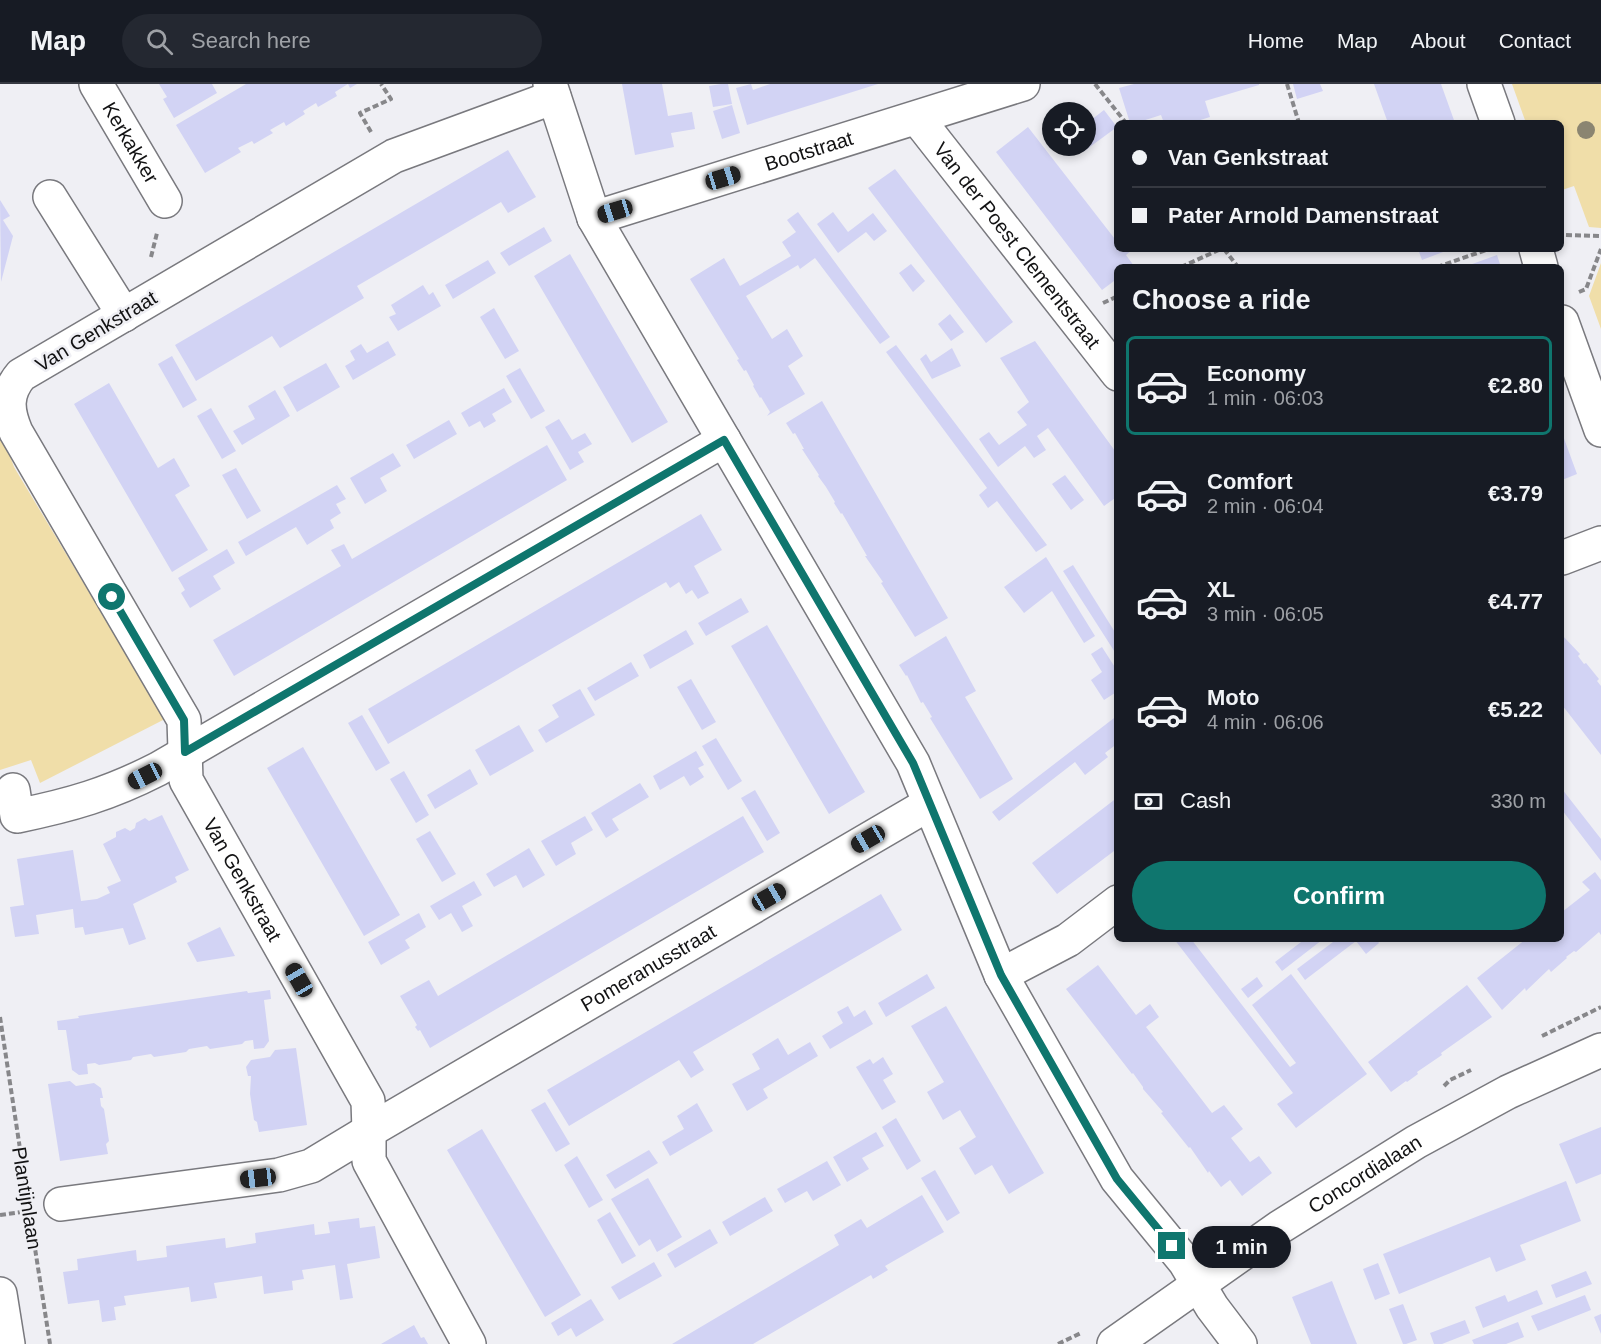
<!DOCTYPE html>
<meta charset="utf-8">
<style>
:root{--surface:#171b24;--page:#242831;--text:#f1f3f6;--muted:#9ea1a6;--line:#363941;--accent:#0f766e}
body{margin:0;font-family:Helvetica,sans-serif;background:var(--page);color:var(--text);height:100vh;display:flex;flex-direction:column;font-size:22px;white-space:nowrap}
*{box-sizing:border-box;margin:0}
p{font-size:20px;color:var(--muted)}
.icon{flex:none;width:33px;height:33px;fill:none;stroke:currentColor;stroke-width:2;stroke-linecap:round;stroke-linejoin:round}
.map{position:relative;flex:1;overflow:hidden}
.panel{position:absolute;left:1114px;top:180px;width:450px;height:678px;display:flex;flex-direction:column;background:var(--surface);border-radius:9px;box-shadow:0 3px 9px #0003}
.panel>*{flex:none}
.banner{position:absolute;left:1114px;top:36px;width:450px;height:132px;border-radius:9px;box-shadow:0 3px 9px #0003;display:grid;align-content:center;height:132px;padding:0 18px;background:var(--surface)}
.fabs{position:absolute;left:1042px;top:18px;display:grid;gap:12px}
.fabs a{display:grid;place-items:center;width:54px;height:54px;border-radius:50%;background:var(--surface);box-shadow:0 3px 9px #0003;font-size:30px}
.end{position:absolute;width:27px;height:27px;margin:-14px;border:8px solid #0f766e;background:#fff;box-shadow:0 0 0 3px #fff}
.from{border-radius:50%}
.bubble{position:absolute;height:42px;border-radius:21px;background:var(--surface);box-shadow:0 3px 9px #0003;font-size:20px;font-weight:800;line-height:42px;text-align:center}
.car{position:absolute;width:18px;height:36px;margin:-18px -9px;border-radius:8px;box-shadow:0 0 4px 2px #0007;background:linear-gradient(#222 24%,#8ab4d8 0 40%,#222 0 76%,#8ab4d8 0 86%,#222 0)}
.banner b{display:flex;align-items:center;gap:21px;height:57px;font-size:22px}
.banner b+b{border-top:2px solid var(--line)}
.banner i{width:15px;height:15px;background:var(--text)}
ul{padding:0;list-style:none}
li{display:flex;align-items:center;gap:18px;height:99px;margin:0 12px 9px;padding:0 6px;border:3px solid transparent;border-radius:9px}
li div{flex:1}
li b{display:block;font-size:22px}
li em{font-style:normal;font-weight:800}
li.active{border-color:var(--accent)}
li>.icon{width:54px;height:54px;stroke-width:1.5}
h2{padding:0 18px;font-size:27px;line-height:72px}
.pay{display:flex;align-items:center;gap:15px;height:66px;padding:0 18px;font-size:22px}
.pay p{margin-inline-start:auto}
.button{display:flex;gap:12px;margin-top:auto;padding:12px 18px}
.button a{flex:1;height:69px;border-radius:36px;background:var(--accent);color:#fff;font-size:24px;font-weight:800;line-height:69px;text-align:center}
header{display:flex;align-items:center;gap:36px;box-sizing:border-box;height:84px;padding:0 30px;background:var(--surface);border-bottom:2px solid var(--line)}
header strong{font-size:28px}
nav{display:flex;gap:33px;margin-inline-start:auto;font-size:21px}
.search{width:420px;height:54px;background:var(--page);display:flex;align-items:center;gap:15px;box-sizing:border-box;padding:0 21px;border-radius:33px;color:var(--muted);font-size:22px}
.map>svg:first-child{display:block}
.green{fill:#f0dea9}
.building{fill:#d2d3f4}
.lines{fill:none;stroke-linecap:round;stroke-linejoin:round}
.minor-casing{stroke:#79797e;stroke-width:36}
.major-casing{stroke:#79797e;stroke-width:36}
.path{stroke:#87878a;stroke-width:4;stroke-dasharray:6 3;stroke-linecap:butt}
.minor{stroke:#fff;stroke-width:33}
.major{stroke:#fff;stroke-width:33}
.tree{fill:#8b8571}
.route{stroke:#0f766e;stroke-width:8}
.labels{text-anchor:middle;stroke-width:5;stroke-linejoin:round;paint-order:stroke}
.street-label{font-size:20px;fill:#121213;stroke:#efeff4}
</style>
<header>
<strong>Map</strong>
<div class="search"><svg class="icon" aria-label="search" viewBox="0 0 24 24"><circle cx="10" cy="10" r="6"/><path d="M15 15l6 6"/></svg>Search here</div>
<nav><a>Home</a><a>Map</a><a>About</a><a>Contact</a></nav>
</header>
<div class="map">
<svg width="1601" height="1260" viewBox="0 0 1601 1260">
<rect width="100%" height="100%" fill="#efeff4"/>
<path class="green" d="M1512 0H1601V144L1589 143 1574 102 1562 106V39H1526Z
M1601 179V245L1589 212Z
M0 336 2 349 14 383 165 635 40 699 31 676 0 686Z"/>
<path class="building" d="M159 0H212L217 9 174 34 163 15 167 13Z
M246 0H357L350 4 348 0 335 8 337 12 318 23 316 19 303 27 305 30 286 42 284 38 270 46 273 49 254 60 252 57 238 64 241 68 205 89 176 41Z
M622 0H662L668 32 692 28 695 45 671 49 674 63 635 71Z
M721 0H728L732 20 713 23 709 2Z
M751 0 753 6 770 0H878L747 41 736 4Z
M1134 0H1259V1L1205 17 1210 33 1191 39H1164L1161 31 1136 39H1130L1119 4Z
M1293 0H1320L1323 7 1297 15Z
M1374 0H1441L1455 39H1388Z
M732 21 740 49 722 55 713 27Z
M1104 26 1117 43 1083 68 1079 62H1086V40Z
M1028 43 1118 159V165H1133L1126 171 1134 182 1118 183V194L1102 206 996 68Z
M508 66 536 113 508 129 501 118 357 202 364 214 342 227 280 264 272 252 196 297 175 261Z
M895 85 1013 238 986 259 868 104Z
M0 116 10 132 3 136 13 152 1 198Z
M798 128 890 253 880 260 815 174 800 185 798 181 746 212 772 255 787 245 803 272 788 282 805 310 767 332 770 328 761 313 760 314 753 302 754 301 746 286 744 287 737 276 739 275 690 195 724 174 740 202 791 172 782 158 796 148 787 136Z
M833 128 848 148 873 129 887 147 874 157 866 148 838 169 817 140Z
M544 143 552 157 509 182 500 169Z
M1418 165H1451L1422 176Z
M570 170 668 338 632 359 534 192Z
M1497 171 1501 183H1464Z
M488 176 496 189 453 215 445 201Z
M911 180 925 197 913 208 899 189Z
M423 201 429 211 433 208 441 222 398 247 389 233 396 230 391 221Z
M494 224 519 267 505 275 480 233Z
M950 230 964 248 951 257 938 240Z
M388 257 396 271 353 296 345 282 355 276 350 267 361 260 367 269Z
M1035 257 1118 371V412L1104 422 1048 344 1037 352 1046 366 1034 374 1025 362 998 383 979 355 989 348 999 361 1027 341 1017 328 1029 318 1000 274Z
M896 261 1047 461 1036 468 997 417 988 424 979 411 987 404 886 268Z
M952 264 961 282 932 295 920 275 926 270 931 278Z
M172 272 197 316 183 324 158 280Z
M326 279 340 303 297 328 283 303Z
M520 284 545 327 531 335 506 292Z
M109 299 158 384 174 374 190 402 175 411 208 466 172 488 74 320Z
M504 304 512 318 492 330 496 337 484 344 480 337 469 343 461 329Z
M275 306 290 332 242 361 233 347 255 335 248 322Z
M822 317 948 534 915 553 881 499 883 498 865 472H867L842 429 841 430 834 419 835 418 826 403 818 392 819 391 802 365H804L795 349 793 350 786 339Z
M211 324 236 367 222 375 197 332Z
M559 335 572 356 585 349 592 360 578 368 584 378 570 386 545 343Z
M449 336 457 350 414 375 406 361Z
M1562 349 1577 390 1562 396Z
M547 361 567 396 234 592 213 556 341 482 331 466 344 460 352 475Z
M393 369 401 382 380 394 387 407 365 420 350 394Z
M236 384 261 427 247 435 222 391Z
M1065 391 1084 416 1071 426 1052 400Z
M337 401 346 415 336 420 341 429 330 436 334 444 307 461 296 443 246 472 238 458Z
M701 430 722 466 694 482 709 509 698 515 692 506 686 510 679 498 670 504 666 498 388 660 368 625Z
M227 465 235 479 213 492 221 505 190 524 181 509 185 506 178 494Z
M1046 473 1095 552 1084 559 1052 507 1024 529 1004 503Z
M1073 481 1118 553V573L1063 487Z
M741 514 749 528 706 552 698 539Z
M767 541 865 708 829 730 731 562Z
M686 546 694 560 650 585 643 571Z
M1562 551 1580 570 1578 572 1584 580 1586 579 1599 595 1597 597 1601 602V671L1562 621Z
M946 552 976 607 965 613 1013 695 980 715 930 634 932 633 923 618 921 619 907 591 906 592 899 581Z
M1102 563 1118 588V607L1104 616 1091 596 1102 588 1091 570Z
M631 578 639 592 595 617 587 604Z
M691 595 716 638 702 646 677 603Z
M580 605 595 631 546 659 538 646 559 633 552 621Z
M362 631 390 679 376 687 348 639Z
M1118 631V659L1105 669 1108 673 1085 691 1075 678 999 737 992 728Z
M519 641 534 667 490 692 475 666Z
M716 654 742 697 728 706 702 662Z
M303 663 400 831 364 852 267 684Z
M696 667 704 681 698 684 704 693 690 702 684 692 660 706 653 692Z
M470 685 478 700 435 725 427 711Z
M404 687 429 731 416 739 390 695Z
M640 699 649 713 612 735 619 746 606 754 591 729Z
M1562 705 1601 755V777L1562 726Z
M755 706 780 749 767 757 741 714Z
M1118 713V764L1057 810 1032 779Z
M162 731 189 786 175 793 177 798 133 820 146 855 129 861 123 844 85 851 83 843 75 844 73 825 36 831 39 850 15 853 10 823 24 821 17 775 73 766 81 817 97 815 110 809 107 803 121 797 103 760 116 753V748L125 744 130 747 135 744 136 739 145 734 149 737Z
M585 732 593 746 571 759 576 770 556 782 541 757Z
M743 732 764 768 430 964 420 946 418 947 415 943 417 941 400 912 429 896 438 912Z
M430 747 456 790 442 798 416 755Z
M529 764 545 791 523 804 516 791 494 803 486 790Z
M1595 788 1601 796V851L1599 848 1576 868 1574 867 1566 873 1567 874 1551 888 1549 885 1526 907 1525 904 1502 926 1477 894 1526 855H1562V828L1590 806 1582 798Z
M474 797 482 811 462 822 473 842 462 848 451 829 439 836 430 822Z
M881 810 902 846 693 968 704 986 691 994 679 976 569 1042 547 1006Z
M419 829 426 843 405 856 410 864 381 881 368 858Z
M220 843 235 872 197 878 187 859Z
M1174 855H1191L1290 983 1296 979 1252 921 1291 890 1367 990 1296 1044 1277 1020 1293 1009Z
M1305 855 1322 856 1282 887 1275 878Z
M1337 855H1376L1379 859 1366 870 1356 857 1305 896 1297 885Z
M1098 881 1136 931 1150 920 1159 933 1146 943 1212 1029 1224 1021 1243 1045 1231 1054 1250 1078 1259 1072 1272 1089 1242 1112 1230 1096 1221 1103 1209 1087 1208 1089 1190 1063 1189 1064 1161 1029 1163 1028 1143 1005V1003L1133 989 1132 990 1066 905Z
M927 890 935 904 886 933 878 919Z
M1257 893 1263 902 1248 914 1241 905Z
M1467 901 1492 933 1441 969 1442 971 1417 988 1418 990 1407 998 1406 997 1391 1008 1368 978Z
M270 906 271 915 264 916 269 957 264 964 254 965 253 956 245 957 242 960 210 965 207 962 189 965 186 968 154 973 151 970 133 973 131 976 99 981 95 979 87 980 88 990 79 991 72 986 66 946H58L57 937 79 934 78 932 247 907 248 909Z
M848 922 854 933 865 926 873 940 830 965 822 952 843 939 837 928Z
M946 922 1044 1089 1009 1110 992 1081 975 1091 959 1064 976 1053 960 1026 943 1036 927 1008 944 998 911 942Z
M778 954 788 971 810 958 818 972 763 1005 768 1014 747 1027 732 1000 760 985 752 970Z
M296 964 307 1041 259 1048 257 1038 254 1036 250 1010 251 992H248L246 983 251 976 270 973 275 966Z
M883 973 893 990 883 996 896 1018 882 1026 856 983 870 975 873 980Z
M70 997 76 1002 94 999 101 1004 103 1014H100L101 1022 104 1025 109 1057 106 1060 108 1070 60 1077 48 1000Z
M545 1018 570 1060 556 1068 531 1026Z
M697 1019 713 1047 670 1072 662 1058 684 1045 677 1032Z
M896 1034 921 1077 907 1086 882 1043Z
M1601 1043V1090L1576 1100 1559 1060Z
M482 1045 581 1211 545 1233 447 1066Z
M876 1048 884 1062 862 1074 869 1085 847 1098 833 1073Z
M649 1066 658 1079 615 1105 606 1091Z
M577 1072 603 1116 589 1124 564 1081Z
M827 1077 841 1101 813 1117 807 1107 785 1119 777 1105Z
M935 1086 960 1129 947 1137 921 1094Z
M648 1094 682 1153 657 1168 650 1155 639 1162 611 1115Z
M1566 1097 1581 1137 1520 1161 1526 1176 1496 1188 1490 1173 1399 1210 1383 1170Z
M922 1111 944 1148 885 1182 888 1186 873 1195 871 1191 753 1260H672L839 1161 834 1151 861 1135 867 1144Z
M765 1113 773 1127 730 1152 722 1138Z
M610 1128 636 1172 622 1180 597 1136Z
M359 1134 360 1144 375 1142 380 1174 347 1180 353 1214 340 1216 335 1181 302 1186 304 1195 292 1197 293 1206 264 1210 262 1192 214 1199 217 1214 191 1218 189 1203 124 1212 126 1221 114 1223 116 1236 102 1238 99 1216 68 1220 63 1188 78 1186 77 1175 136 1166 137 1177 167 1173 166 1162 225 1154 226 1164 256 1159 255 1149 314 1140 315 1151 330 1149 328 1138Z
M710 1145 718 1159 675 1184 667 1170Z
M654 1178 662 1192 619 1216 611 1203Z
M1378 1179 1390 1210 1375 1216 1363 1185Z
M1586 1187 1592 1200 1556 1214 1551 1201Z
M1332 1197 1344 1228 1357 1260H1311L1292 1213Z
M1537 1206 1543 1220 1483 1244 1475 1223 1505 1211 1508 1218Z
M1585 1211 1591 1226 1538 1247 1531 1232Z
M591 1215 604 1236 576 1253 571 1244 558 1252 551 1239Z
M1403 1220 1417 1256 1406 1260H1403L1389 1225Z
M1601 1230V1250L1594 1233Z
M1465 1236 1470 1249 1442 1260H1434L1430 1249Z
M1518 1238 1524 1253 1506 1260H1474L1472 1256Z
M414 1241 421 1254 424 1253 428 1260H381Z"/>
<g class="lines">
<g class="minor-casing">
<g id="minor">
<path id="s1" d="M96 0 165 117"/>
<path d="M550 0 594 134 913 679 1001 891 1117 1095 1185 1178 1212 1223 1240 1260"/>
<path d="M1484 0 1498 39"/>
<path id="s2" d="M554 13 394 72 21 291C5 310 7 327 16 348L184 636 186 696 368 1017 369 1047 929 720"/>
<path id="s3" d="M917 34 1118 290"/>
<path d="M50 113 124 231"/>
<path id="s4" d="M594 134 1023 0"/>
<path d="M1536 165 1541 183"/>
<path d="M1562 238 1601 346"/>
<path d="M1562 474 1601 459"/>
<path d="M13 706 17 732C71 721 109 710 158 685L724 356"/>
<path d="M1001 891 1068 856 1118 818"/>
<path d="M61 1120 279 1091 311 1082 369 1047V1077L469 1260"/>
<path id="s5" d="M1114 1260 1280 1143 1416 1058 1508 1008 1601 966"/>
</g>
</g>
<g class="major-casing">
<path id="major" d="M0 1210 8 1260"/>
</g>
<path class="path" d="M1095 0 1126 39
M1287 0 1299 39
M371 48 360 29 391 15 381 0
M1566 151 1601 152
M1224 165 1238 183
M151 173 157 149
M1181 183 1221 165
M1437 183 1489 165
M1579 208 1586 205 1601 165
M1103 219 1118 212
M0 933 27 1111
M1542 952 1601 923
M1444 1002 1450 996 1471 986
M0 1131 29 1127
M31 1139 50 1260
M1058 1260 1081 1249"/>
<use href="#minor" class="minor"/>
<use href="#major" class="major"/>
</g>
<circle class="tree" cx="1586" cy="46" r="9"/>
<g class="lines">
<path class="route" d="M112 513 184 636 185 668 724 356 913 679 1001 891 1117 1095 1172 1162"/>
</g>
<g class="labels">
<g class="street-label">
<text dy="7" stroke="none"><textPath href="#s1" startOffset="68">Kerkakker</textPath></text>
<text dy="7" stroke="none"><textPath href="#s4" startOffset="225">Bootstraat</textPath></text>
<text dy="7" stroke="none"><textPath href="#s3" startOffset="162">Van der Poest Clementstraat</textPath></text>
<text transform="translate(96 247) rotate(-31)" y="7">Van Genkstraat</text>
<text dy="7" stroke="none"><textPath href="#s2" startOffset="1172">Van Genkstraat</textPath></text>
<text dy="7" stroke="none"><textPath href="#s2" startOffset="1780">Pomeranusstraat</textPath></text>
<text dy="7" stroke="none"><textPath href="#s5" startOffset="303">Concordialaan</textPath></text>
<text transform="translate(27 1114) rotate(81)" y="7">Plantijnlaan</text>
</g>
</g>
</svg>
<div class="fabs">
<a><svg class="icon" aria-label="locate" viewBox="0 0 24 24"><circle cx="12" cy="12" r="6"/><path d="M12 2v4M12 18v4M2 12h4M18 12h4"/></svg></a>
</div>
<i class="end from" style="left:112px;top:513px"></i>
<i class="end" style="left:1172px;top:1162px"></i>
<div class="bubble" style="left:1192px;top:1142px;width:99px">1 min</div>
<i class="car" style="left:723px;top:94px;rotate:73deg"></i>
<i class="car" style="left:615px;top:127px;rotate:253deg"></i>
<i class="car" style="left:145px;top:692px;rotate:243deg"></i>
<i class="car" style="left:868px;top:755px;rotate:240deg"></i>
<i class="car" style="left:769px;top:813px;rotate:60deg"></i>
<i class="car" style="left:299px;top:896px;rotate:330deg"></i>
<i class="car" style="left:258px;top:1094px;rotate:263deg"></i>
<div class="banner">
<b><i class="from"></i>Van Genkstraat</b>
<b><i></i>Pater Arnold Damenstraat</b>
</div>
<section class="panel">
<h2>Choose a ride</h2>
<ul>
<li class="active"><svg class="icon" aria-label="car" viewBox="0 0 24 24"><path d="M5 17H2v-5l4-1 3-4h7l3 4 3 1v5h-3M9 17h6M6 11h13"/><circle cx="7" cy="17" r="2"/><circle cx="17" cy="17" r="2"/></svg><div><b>Economy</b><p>1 min · 06:03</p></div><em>€2.80</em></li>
<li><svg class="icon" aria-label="car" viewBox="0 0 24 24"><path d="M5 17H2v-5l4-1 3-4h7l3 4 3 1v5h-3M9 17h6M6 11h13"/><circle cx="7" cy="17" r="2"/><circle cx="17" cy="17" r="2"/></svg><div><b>Comfort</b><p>2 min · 06:04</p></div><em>€3.79</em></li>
<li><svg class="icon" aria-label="car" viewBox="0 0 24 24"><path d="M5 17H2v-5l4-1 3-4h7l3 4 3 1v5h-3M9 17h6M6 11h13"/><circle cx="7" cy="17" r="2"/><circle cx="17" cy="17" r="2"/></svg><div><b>XL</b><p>3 min · 06:05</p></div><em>€4.77</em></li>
<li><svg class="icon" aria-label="car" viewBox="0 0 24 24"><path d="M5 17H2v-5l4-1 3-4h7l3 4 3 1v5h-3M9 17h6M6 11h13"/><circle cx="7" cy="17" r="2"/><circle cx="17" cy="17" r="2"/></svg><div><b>Moto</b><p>4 min · 06:06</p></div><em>€5.22</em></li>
</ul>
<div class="pay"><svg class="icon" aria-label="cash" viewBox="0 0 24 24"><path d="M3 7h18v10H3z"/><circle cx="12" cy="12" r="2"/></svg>Cash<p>330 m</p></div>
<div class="button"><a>Confirm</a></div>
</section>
</div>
